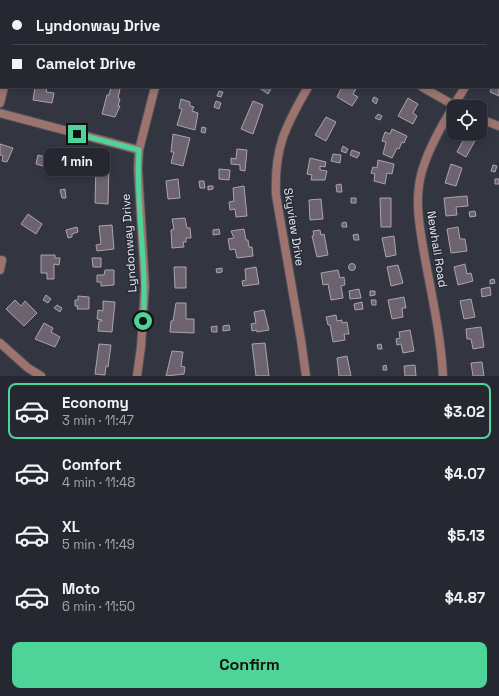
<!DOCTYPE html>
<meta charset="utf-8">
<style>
:root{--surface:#262831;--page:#32343d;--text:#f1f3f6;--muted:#a4a6ab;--line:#42444d;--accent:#4ed399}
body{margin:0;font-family:"Space Grotesk",sans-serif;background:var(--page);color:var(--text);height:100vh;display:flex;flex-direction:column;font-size:15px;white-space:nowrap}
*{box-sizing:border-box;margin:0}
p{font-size:13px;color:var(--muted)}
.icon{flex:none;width:22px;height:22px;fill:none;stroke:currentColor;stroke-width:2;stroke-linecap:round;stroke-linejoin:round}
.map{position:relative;height:376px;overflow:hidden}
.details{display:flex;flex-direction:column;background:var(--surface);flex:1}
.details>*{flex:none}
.top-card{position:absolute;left:0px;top:0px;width:499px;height:88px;box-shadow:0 2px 6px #0003,0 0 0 1px var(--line);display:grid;align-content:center;height:88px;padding:0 12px;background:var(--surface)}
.buttons{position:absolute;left:447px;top:100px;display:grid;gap:8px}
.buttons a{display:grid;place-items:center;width:40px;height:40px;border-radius:8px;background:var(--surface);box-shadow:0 2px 6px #0003,0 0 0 1px var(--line);font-size:20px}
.end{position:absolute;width:18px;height:18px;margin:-9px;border:5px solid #4ed399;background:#111;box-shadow:0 0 0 2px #111}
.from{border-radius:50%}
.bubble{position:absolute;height:28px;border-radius:8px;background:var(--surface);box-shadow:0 2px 6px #0003,0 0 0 1px var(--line);font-size:13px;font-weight:700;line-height:28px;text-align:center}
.top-card b{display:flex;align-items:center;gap:14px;height:38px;font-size:15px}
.top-card b+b{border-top:1px solid var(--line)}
.top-card i{width:10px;height:10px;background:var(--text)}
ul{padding:7px 0 0;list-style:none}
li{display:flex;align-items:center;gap:12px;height:56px;margin:0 8px 6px;padding:0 4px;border:2px solid transparent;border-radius:8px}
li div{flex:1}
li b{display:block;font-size:15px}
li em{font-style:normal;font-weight:700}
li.selected{border-color:var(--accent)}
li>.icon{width:36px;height:36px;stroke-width:1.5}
.button{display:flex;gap:8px;margin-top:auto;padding:8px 12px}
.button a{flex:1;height:46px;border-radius:8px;background:var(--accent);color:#111;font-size:16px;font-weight:700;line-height:46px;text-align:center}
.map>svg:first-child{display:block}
.building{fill:#6c636f;stroke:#ada3b0}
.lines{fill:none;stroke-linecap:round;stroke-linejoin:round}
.minor-casing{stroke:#4f515c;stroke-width:10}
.minor{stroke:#9c736d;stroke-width:8}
.route{stroke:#4ed399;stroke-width:5}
.labels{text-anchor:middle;stroke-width:3;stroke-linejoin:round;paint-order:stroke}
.street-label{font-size:12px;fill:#e2e4ec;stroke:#292b37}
</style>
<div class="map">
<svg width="499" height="376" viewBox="0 0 499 376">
<rect width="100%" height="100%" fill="#333541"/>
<path class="building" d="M47 0H66L47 1Z
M206 0H228L206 1Z
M459 0H484L459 1Z
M498 70 499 71V96L490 92 492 87H498Z
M35 87H47L46 92 54 93 52 103 33 100Z
M111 87 120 89 118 98 120 99 118 106H120L115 117 102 114 107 95H109Z
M258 87H272L268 94Z
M342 87H357L353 94 358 97 352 106 337 97Z
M219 91 223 92 221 97 217 96Z
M374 97 378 99 376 104 372 101Z
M408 98 418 104 413 113 417 116 413 124 398 116Z
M181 99 190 102V106L194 107 192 111 198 113 195 130 177 125 182 109 179 108Z
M216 101 221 103 219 109 214 107Z
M253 101 263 105 253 134 241 129Z
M378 114 382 116 380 120 375 118Z
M326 117 336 122 326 141 315 135Z
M202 127 206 128 205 133 201 132Z
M392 129 407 136 404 143 402 142 399 149 397 148 392 158 383 154 386 142 382 141 385 132 390 134Z
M467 133 477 137 466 157 457 152Z
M173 134 190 138 183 166 171 163 174 152H171Z
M0 144 13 148 7 162 2 161 3 156 0 155Z
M343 146 348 149 346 153 341 151Z
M237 149 247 150 245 171 240 170V165L231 164V158L236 159Z
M352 150 360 153 357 158 350 155Z
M333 154 341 155 340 163 331 161Z
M38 155 55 159 53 169 36 164Z
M310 158 326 162 325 167 320 166V170L327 171 325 180H311L312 175 307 174Z
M378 160 394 164 392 174 387 173 385 184 374 181 375 174 371 173 373 167 377 168Z
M451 164 462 168 456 186 445 183Z
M493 165 497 166 495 172 491 171Z
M96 167H109L108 204 95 203Z
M219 169 230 170 229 180 219 179Z
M178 179 180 198 168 199 166 181Z
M495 179H499V184H495Z
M199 181H204L205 188H200Z
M341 184 342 192H337L336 185Z
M208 186H213V189L208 190Z
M244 186 247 216 236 217 235 209 230 210 229 202 234 201 233 188Z
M65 189 66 198H62L60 190Z
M467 196 468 206 456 207 457 215 446 216 444 198Z
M351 198H356V203H351Z
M380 198H391V227H381Z
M321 199 323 219 310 220 309 200Z
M475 211 476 216 470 217 469 212Z
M28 214 42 224 36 234 21 224Z
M185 218 187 228H190L191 238H186V242H183L184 247 172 248 171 230 174 229 172 219Z
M346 222 347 227H342V223Z
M112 225 114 249 97 251 96 245 101 244 99 226Z
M77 227 78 232 72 234V237L68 238 66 230Z
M458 227 460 239H465L467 251 451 253 447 229Z
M219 229 220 234 213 235V230Z
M244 229 246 240H248L249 247H252L253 256 237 258 235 249 230 250 228 239 234 238 231 231Z
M320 230 321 235 324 234 328 255 317 257 312 236 314 235 313 231Z
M358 234 359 240H354L353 235Z
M394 236 396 255 386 257 382 238Z
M41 255H55V258H60L59 265 54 264V279H47V273H41Z
M92 258H101V267H93Z
M348.5 267a3.5 3.5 0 1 1 7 0a3.5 3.5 0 1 1-7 0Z
M465 264 467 274 471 273 473 281 458 285 454 267Z
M398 265 403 283 391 286 387 267Z
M174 267H186V288H175Z
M256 267 259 284 243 286 242 281 246 280 245 269Z
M222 268V272L217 273 216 269Z
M105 270H114V285L101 286V282H97V275H104Z
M338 270 340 278 344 277 345 285 341 286 343 298 331 300 328 284 323 285 321 273Z
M494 279 495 283 490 284V280Z
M490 287 491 295 482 297 481 289Z
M359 289 361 298 350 299 349 291Z
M370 291H375V295L370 296Z
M46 295 51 299 48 303 43 300Z
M78 296 89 297V309H77L78 306H75V300H78Z
M404 297 406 308H402L403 317 392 319 388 300Z
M471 299 475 317 464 319 460 301Z
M15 300 21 306 25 301 37 313 24 326 6 309Z
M371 300H376V305H372Z
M103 301 115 302 112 332 98 331 99 321H102V320L97 319 98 310 103 311Z
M362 302 363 309 355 310 354 304Z
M176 303H186V319H194V333L170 332 171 321H173Z
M57 305 62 308 60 312 54 308Z
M264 310 269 330 257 332V330L252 331 251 324 256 323 254 312Z
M336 315 337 321 342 320V323L347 322 349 334H344L345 340 333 342 330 325H328L326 317Z
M44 323 53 328 51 332 60 337 55 347 35 339Z
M229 325 230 330 223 331V326Z
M217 326V332H212L211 327Z
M481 327 484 347 473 349 471 339H467L466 329Z
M410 330 414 351 403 353 401 344 397 345 396 339 400 338 399 332Z
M265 343 269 376H256L252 344Z
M99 344 111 345 108 367 106 366 105 375 95 374Z
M381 344 382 349H378L377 345Z
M172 351 183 352 181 366 185 367 184 374 166 376Z
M347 356 351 376H339L337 358Z
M482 362 484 376H473L471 363Z
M386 365 387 370H383V366Z
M415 365 416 376H405L404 366Z"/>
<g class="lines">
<g class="minor-casing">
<path id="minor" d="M19 1V0
M177 1V0
M357 1 358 0
M498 29 499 28
M422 87 457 107
M0 103 4 87
M0 113 139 150
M480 119 499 126
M0 270 2 260
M0 343 28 368 41 376
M137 376 141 347 145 286 138 169 139 150 155 87
M306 376 301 340 276 195C274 148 285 127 308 87
M443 376C441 338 433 301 426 264 421 234 413 202 422 171 431 141 449 114 465 87"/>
</g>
<use href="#minor" class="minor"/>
</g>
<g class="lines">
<path class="route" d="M77 134 139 150C135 207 148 264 143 321"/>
</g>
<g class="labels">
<g class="street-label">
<text transform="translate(294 227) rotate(81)" y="4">Skyview Drive</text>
<text transform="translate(129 243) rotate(-94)" y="4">Lyndonway Drive</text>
<text transform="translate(437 249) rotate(81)" y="4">Newhall Road</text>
</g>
</g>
</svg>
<div class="buttons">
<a><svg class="icon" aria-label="locate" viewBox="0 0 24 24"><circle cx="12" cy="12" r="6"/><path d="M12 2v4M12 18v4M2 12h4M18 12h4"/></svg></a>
</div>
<i class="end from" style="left:143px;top:321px"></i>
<i class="end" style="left:77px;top:134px"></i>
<div class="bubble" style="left:44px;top:148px;width:66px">1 min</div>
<div class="top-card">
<b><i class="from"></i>Lyndonway Drive</b>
<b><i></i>Camelot Drive</b>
</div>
</div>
<section class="details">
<ul>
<li class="selected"><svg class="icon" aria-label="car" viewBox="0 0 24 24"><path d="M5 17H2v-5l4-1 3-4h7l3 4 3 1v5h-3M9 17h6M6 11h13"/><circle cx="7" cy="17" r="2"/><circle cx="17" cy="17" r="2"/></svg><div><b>Economy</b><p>3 min · 11:47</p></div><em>$3.02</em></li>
<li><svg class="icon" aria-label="car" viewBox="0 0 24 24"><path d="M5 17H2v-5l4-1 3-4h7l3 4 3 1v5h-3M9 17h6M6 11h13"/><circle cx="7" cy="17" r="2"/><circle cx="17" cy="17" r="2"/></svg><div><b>Comfort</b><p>4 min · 11:48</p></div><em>$4.07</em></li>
<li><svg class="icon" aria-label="car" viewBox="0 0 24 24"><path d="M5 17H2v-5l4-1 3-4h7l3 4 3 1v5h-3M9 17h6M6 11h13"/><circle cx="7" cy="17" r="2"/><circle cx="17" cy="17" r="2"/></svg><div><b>XL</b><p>5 min · 11:49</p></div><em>$5.13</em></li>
<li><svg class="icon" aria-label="car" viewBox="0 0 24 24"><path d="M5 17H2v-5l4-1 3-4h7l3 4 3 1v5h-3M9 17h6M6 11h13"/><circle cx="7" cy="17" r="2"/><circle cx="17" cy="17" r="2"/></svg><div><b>Moto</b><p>6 min · 11:50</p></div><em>$4.87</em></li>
</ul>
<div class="button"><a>Confirm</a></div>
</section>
